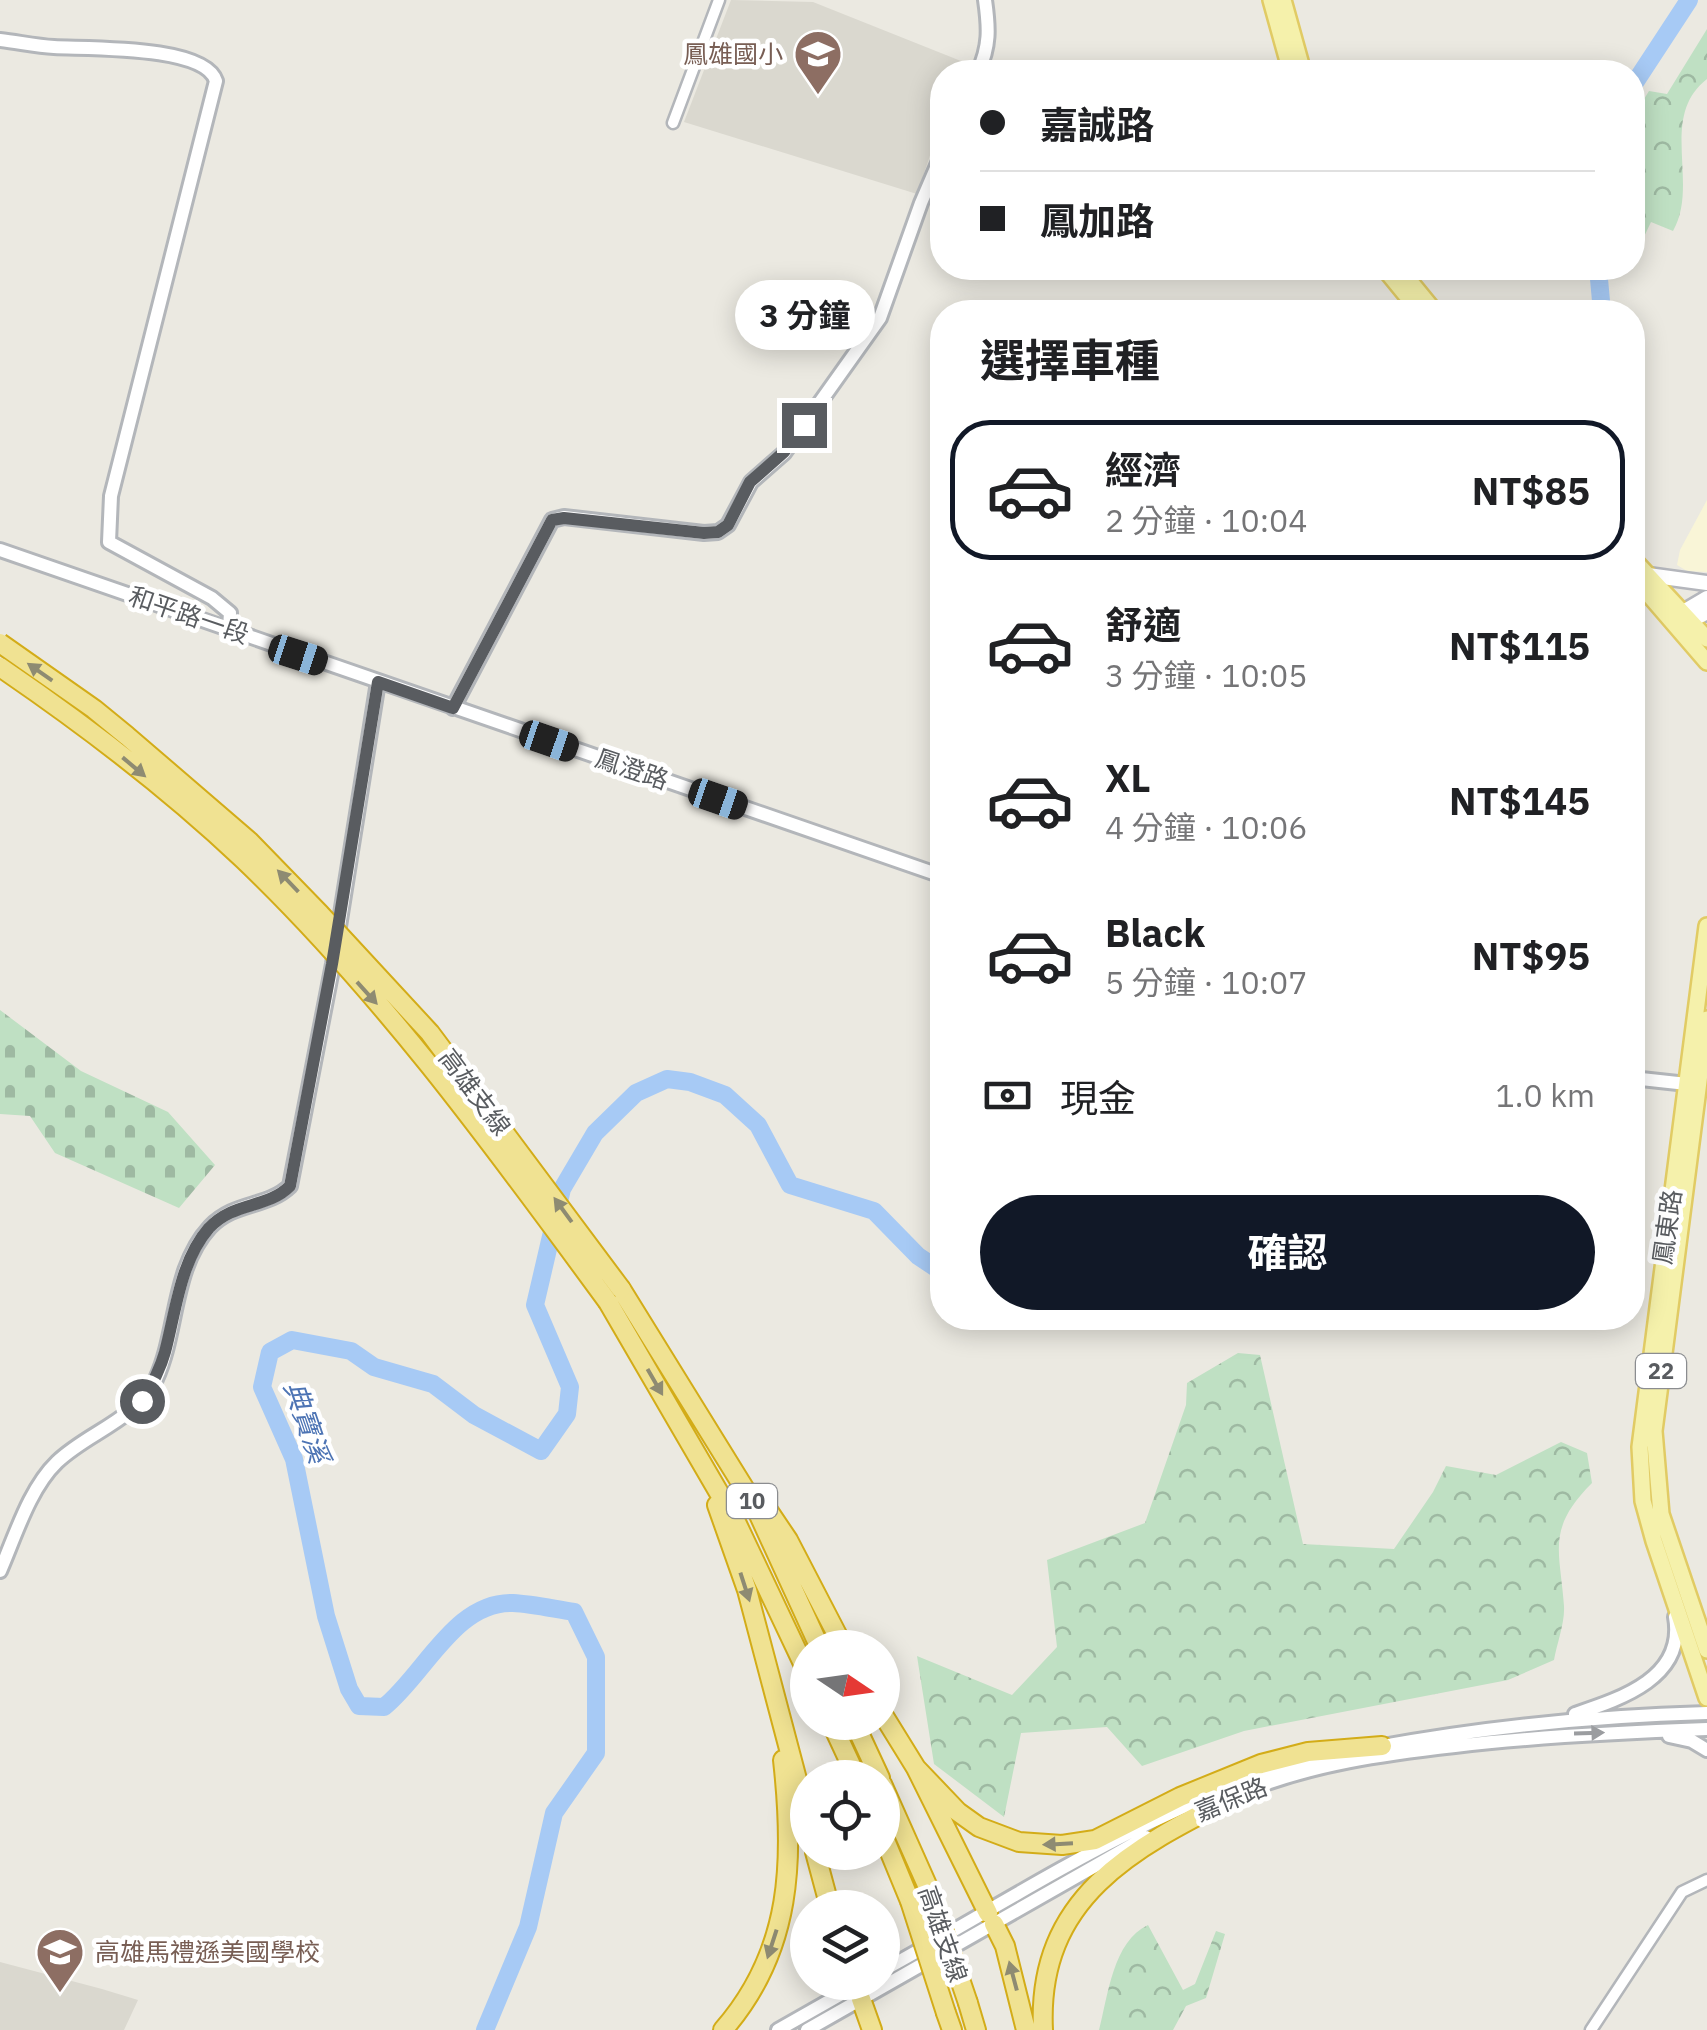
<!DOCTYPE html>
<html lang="zh-TW">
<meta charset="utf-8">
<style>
:root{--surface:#fff;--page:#f2f2f2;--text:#202124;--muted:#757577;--line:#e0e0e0;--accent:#111827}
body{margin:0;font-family:"IBM Plex Sans","Noto Sans TC",sans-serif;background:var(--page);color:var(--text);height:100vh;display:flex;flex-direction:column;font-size:38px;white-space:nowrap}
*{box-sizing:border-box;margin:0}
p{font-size:32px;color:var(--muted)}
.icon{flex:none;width:55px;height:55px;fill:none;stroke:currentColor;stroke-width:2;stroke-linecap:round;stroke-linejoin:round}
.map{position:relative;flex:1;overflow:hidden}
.sheet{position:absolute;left:930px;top:300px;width:715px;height:1030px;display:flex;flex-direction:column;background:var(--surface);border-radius:40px;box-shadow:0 5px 25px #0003}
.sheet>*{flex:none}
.banner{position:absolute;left:930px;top:60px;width:715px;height:220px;border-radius:40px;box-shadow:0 5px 25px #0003;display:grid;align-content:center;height:220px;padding:0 50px;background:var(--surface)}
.needle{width:65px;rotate:103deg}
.buttons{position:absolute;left:790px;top:1630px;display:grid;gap:20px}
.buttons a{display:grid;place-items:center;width:110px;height:110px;border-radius:50%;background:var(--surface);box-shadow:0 5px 25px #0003;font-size:50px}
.end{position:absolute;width:45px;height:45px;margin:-22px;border:12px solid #595c60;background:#fff;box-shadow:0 0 0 5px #fff}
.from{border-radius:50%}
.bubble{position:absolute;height:70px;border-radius:35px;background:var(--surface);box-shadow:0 5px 25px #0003;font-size:32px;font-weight:700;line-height:70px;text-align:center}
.car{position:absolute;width:30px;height:60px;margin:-30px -15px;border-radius:12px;box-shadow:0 0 8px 2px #0007;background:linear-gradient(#222 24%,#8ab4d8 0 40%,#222 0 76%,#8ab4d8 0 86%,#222 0)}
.banner b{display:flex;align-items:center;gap:35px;height:95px;font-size:38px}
.banner b+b{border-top:2px solid var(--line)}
.banner i{width:25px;height:25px;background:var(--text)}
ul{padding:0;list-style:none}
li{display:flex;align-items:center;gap:30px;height:140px;margin:0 20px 15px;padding:0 30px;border:5px solid transparent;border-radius:40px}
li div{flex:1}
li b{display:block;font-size:38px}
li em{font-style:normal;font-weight:700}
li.on{border-color:var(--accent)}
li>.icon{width:90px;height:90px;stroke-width:1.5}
h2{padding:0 50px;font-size:45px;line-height:120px}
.pay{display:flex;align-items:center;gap:25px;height:110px;padding:0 50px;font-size:38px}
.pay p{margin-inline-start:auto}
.cta{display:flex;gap:20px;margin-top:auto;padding:20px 50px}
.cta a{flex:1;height:115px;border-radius:60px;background:var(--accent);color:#fff;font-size:40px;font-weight:700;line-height:115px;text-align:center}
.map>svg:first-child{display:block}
.commercial{fill:#f9f5d7}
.education{fill:#dad8cf}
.forest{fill:url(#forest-crowns)}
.cemetery{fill:url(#cemetery-stones)}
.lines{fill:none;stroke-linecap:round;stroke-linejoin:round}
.river{stroke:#a7caf5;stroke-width:18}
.minor-casing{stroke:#b3b6ba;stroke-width:15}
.tertiary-casing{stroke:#b3b6ba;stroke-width:18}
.secondary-casing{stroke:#b4b6bc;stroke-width:19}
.primary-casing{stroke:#e1cb64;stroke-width:20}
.motorway-casing{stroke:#d3ac18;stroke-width:22}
.minor{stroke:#fff;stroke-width:10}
.tertiary{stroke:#fff;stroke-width:12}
.secondary{stroke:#fff;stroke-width:14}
.primary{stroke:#f5f1ab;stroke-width:15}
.motorway{stroke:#f0e292;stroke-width:18}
.motorway-bridge-casing{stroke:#d3ac18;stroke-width:22;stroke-linecap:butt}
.motorway-bridge{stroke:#f0e292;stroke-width:18}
.oneway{fill:#8e8b72}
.oneway2{fill:#9b9da0}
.route{stroke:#595c60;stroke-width:12}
.labels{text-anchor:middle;stroke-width:9;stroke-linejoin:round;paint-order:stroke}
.shield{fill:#fff;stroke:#8b8d90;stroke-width:2.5}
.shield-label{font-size:22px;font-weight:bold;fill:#595c60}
.education-label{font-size:25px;fill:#785e54;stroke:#fff;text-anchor:end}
.street-label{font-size:25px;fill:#595c60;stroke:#fff}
.water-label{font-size:28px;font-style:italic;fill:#4d74b4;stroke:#fff}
</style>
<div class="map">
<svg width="1707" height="2030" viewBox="0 0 1707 2030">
<defs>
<pattern id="forest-crowns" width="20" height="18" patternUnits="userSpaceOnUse" patternTransform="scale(2.5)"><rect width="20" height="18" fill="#bfe0c3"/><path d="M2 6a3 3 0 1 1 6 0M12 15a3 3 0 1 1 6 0" fill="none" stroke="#9eb9a2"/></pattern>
<pattern id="cemetery-stones" width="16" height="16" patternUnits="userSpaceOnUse" patternTransform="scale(2.5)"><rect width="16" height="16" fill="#bfe0c3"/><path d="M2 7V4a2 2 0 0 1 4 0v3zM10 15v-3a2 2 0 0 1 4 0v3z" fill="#9eb9a2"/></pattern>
</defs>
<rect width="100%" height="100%" fill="#ebe9e1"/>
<path class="commercial" d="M1707 500V572L1687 571 1677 565 1680 550Z"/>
<path class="education" d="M731 0 813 2 966 63 962 72H942V120L917 194 684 122Z
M0 1962 102 1989 138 2000 124 2030H0Z"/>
<path class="forest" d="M1707 29V79C1658 117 1700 184 1673 231L1651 222 1633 260V117L1649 91 1667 94Z
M1238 1353 1260 1355 1303 1544 1394 1549 1433 1492 1446 1466 1496 1475 1561 1442 1587 1453 1592 1483C1546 1529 1560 1550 1564 1606 1565 1623 1557 1643 1554 1660L1508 1680 1244 1731 1142 1766 1107 1727 1021 1733 1004 1817 934 1764 917 1656 1012 1695 1057 1647 1047 1560 1145 1523 1186 1405 1187 1383Z
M1148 1925 1183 1990 1195 1984 1216 1931 1225 1934 1206 1998 1186 2006 1173 2030H1099C1108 1996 1113 1941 1148 1925Z"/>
<path class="cemetery" d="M0 1010 81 1071 168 1112 215 1165 179 1208 55 1153 30 1116 0 1114Z"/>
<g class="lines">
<path class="river" d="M1632 87 1689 0
M1598 268 1602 312
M485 2030 528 1927 554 1813 596 1753V1657L574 1612C554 1609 533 1604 513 1603 455 1601 425 1674 384 1707L359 1706 349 1689 326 1616 294 1459 262 1387 270 1352 292 1340 351 1351 374 1367 433 1384 474 1415 541 1451 567 1414 570 1387 535 1305 562 1189 595 1133 636 1093 667 1079 690 1082 725 1095 758 1125 790 1185 874 1211 918 1256 942 1272"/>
<g class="minor-casing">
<path id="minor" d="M673 123 719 0
M1591 2030 1682 1892 1707 1880"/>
</g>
<g class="tertiary-casing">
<path id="tertiary" d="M0 40C18 42 36 46 54 47 87 49 205 45 216 81L111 496 109 542 212 598 230 613 229 628
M978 72C990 46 989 28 985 0
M0 550 942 876
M453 708 552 520 564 517 704 533 718 532 728 525 751 482 784 453 880 318 921 203 942 154
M1632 1078 1696 1085
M0 1571C15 1537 29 1489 57 1462 88 1432 135 1421 156 1379 178 1331 172 1268 210 1227 235 1201 267 1208 290 1186L333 964 378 682
M1575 1714C1620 1699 1686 1678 1675 1617
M1669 1736 1692 1741 1707 1750
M1377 1747C1486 1727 1596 1716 1707 1713
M1246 1791C1312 1764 1384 1754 1455 1746 1539 1736 1622 1732 1707 1729
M882 1971C1026 1892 1167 1795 1328 1757
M778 2030 859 1984
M807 2030 1146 1837"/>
</g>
<g class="secondary-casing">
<path id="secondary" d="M1648 575 1707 583
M1673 618 1707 598
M1684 624 1707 612"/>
</g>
<g class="primary-casing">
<path id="primary" d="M1271 0 1291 72
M1283 0 1303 72
M1384 268 1420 312
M1399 268 1435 312
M1632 558 1707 639
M1632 575 1707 662
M1707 926 1640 1447 1643 1501 1654 1541 1707 1698
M1707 1019 1654 1431 1661 1514 1707 1650"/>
</g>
<g class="motorway-casing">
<path id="motorway" d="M621 1289 754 1504 820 1648
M608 1302 736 1522 808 1674
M761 1500 788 1540 844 1648
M717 1505 747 1590 808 1821
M882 1713 916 1768 988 1913
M831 1722 857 1778
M854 1722 880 1778
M916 1768 958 1812 979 1827 1019 1842 1062 1845 1095 1840 1180 1797 1261 1764 1308 1752 1382 1746
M882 1784 931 1894
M882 1833 910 1901
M815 1852 830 1908
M994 1924 1005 1946 1026 2030
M853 1982 855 1986
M861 1999 872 2030
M968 2003 976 2030
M946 2013 952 2030
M723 2030C793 1950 794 1859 783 1760
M1043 2030C1036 1890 1144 1843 1252 1788"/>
</g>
<use href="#minor" class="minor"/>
<use href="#tertiary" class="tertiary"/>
<use href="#secondary" class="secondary"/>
<use href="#primary" class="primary"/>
<use href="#motorway" class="motorway"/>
<g class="motorway-bridge-casing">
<path id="motorway-bridge" d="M0 643 94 709 127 736 249 841 320 914 430 1033 621 1289
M0 667C85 725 168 788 243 859 382 992 495 1148 608 1302
M931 1894 968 2003
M910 1901 946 2013"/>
</g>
<use href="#motorway-bridge" class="motorway-bridge"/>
</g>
<defs><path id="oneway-solid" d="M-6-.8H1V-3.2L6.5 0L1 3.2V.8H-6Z" transform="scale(2.5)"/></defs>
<g class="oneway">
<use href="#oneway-solid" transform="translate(40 672) rotate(-145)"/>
<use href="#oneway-solid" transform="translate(134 767) rotate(40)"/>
<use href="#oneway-solid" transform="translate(288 881) rotate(-134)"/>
<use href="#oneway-solid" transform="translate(367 993) rotate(48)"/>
<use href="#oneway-solid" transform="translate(563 1210) rotate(-126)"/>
<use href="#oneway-solid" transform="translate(655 1382) rotate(60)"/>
<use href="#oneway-solid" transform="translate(745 1587) rotate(72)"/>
<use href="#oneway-solid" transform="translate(1058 1844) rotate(177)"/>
<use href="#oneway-solid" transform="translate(772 1944) rotate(108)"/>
<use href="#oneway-solid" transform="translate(1013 1976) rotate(-105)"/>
</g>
<use class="oneway2" href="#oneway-solid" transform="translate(1589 1733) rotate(-2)"/>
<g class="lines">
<path class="route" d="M142 1401C152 1385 160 1370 165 1352 176 1311 180 1261 209 1228 234 1201 267 1209 290 1186L332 964 378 682 453 708 552 520 564 518 704 533 718 532 728 525 750 482 784 452 804 425"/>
</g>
<defs>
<g id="school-pin" transform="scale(2.5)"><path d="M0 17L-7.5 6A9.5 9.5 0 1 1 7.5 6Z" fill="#8d6e63" stroke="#fff"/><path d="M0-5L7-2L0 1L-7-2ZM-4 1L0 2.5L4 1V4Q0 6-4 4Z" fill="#fff"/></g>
</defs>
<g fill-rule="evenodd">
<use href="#school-pin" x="818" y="54"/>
<use href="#school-pin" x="60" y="1952"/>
</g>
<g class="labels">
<g class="shield">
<rect x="1636" y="1354" width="50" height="34" rx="8"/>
<rect x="727" y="1484" width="50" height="34" rx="8"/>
</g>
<g class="shield-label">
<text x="1661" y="1379">22</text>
<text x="752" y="1509">10</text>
</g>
<g class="education-label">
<text x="783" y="63">鳳雄國小</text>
<text x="95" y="1961" text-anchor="start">高雄馬禮遜美國學校</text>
</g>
<g class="street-label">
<text transform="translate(189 615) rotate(19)" y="9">和平路一段</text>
<text transform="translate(632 769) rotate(19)" y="9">鳳澄路</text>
<text transform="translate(475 1092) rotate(53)" y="9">高雄支線</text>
<text transform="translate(1667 1227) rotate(-82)" y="9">鳳東路</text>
<text transform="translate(1231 1799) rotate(-22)" y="9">嘉保路</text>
<text transform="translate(943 1934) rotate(71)" y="9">高雄支線</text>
</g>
<g class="water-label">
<text transform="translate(307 1422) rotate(71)" y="10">典寶溪</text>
</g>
</g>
</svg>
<div class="buttons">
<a><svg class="needle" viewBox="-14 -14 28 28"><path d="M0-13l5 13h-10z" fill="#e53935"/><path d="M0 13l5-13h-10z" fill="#757577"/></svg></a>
<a><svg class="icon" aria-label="locate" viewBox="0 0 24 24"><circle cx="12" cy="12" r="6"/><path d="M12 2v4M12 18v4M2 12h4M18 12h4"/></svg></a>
<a><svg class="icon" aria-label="layers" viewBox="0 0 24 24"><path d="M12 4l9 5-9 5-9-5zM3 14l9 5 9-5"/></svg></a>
</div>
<i class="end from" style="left:142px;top:1401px"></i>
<i class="end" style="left:804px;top:425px"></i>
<div class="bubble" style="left:735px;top:280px;width:140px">3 分鐘</div>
<i class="car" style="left:298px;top:655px;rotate:108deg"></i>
<i class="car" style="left:549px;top:741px;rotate:109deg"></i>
<i class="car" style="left:718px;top:799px;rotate:109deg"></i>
<div class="banner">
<b><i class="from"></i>嘉誠路</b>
<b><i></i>鳳加路</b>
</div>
<section class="sheet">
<h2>選擇車種</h2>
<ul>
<li class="on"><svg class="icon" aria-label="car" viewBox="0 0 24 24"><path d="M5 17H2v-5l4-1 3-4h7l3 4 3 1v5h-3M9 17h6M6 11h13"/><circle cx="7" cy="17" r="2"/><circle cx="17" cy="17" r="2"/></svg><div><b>經濟</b><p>2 分鐘 · 10:04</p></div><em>NT$85</em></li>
<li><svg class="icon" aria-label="car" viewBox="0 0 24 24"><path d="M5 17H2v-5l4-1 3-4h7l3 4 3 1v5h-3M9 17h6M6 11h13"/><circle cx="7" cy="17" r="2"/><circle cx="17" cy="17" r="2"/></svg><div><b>舒適</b><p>3 分鐘 · 10:05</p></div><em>NT$115</em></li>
<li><svg class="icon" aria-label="car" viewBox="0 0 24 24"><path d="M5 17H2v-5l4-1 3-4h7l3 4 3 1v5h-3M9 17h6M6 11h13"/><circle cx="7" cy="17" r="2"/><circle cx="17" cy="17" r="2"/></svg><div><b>XL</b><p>4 分鐘 · 10:06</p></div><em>NT$145</em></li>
<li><svg class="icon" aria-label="car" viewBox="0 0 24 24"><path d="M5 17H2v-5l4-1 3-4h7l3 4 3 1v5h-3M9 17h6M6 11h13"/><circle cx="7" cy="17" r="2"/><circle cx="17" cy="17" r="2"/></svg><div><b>Black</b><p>5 分鐘 · 10:07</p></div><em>NT$95</em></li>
</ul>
<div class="pay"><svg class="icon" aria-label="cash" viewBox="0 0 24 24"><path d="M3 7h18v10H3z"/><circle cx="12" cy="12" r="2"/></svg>現金<p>1.0 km</p></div>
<div class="cta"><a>確認</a></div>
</section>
</div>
